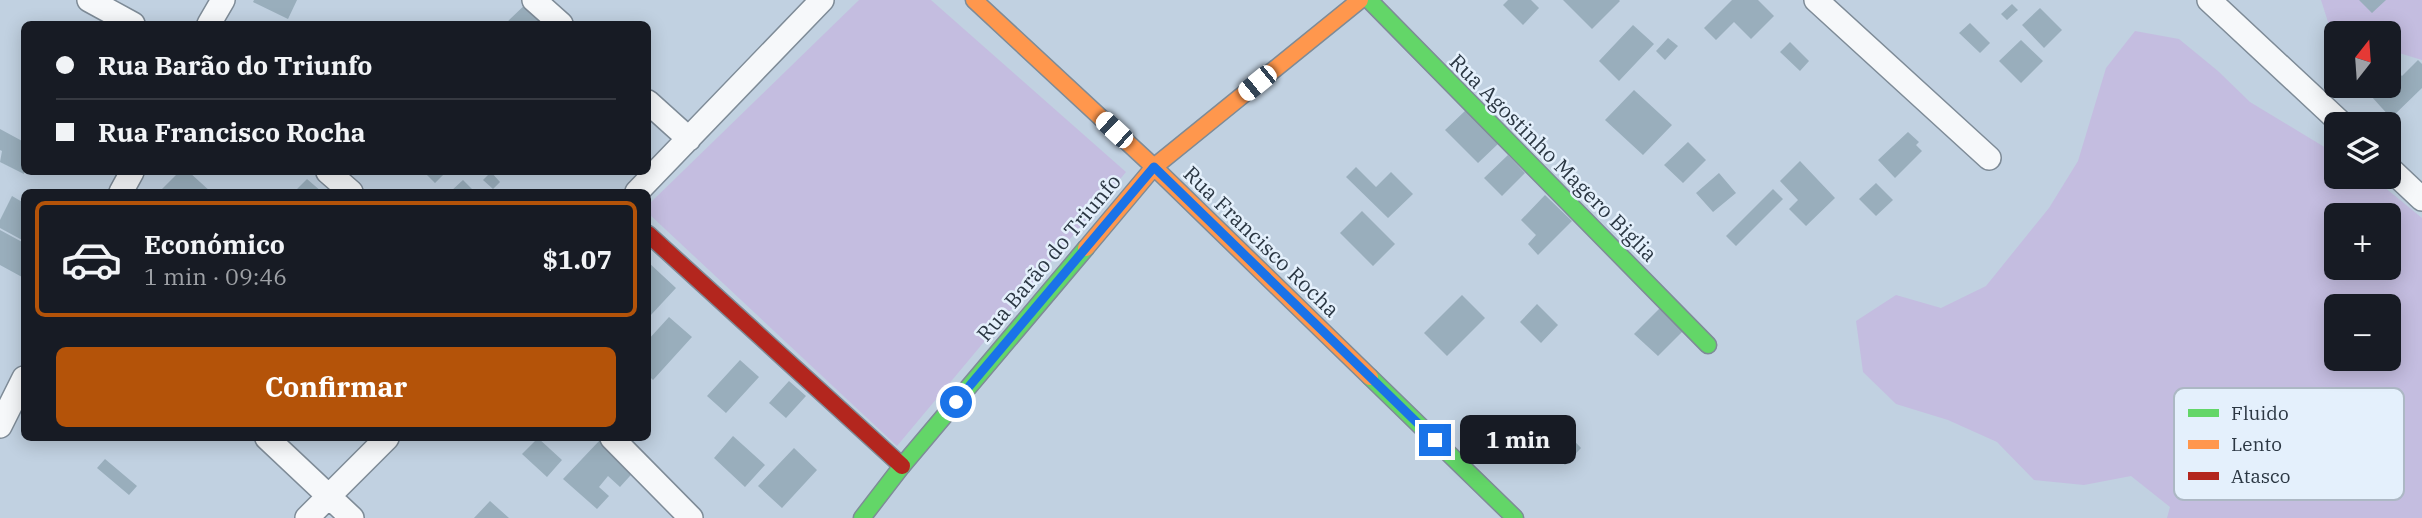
<!DOCTYPE html>
<html lang="es">
<meta charset="utf-8">
<style>
:root{--surface:#171b24;--page:#242831;--text:#f1f3f6;--muted:#9ea1a6;--line:#363941;--accent:#b45309}
body{margin:0;font-family:"IBM Plex Serif",serif;background:var(--page);color:var(--text);height:100vh;display:flex;flex-direction:column;font-size:26px;white-space:nowrap}
*{box-sizing:border-box;margin:0}
p{font-size:23px;color:var(--muted)}
.icon{flex:none;width:38px;height:38px;fill:none;stroke:currentColor;stroke-width:2;stroke-linecap:round;stroke-linejoin:round}
.map{position:relative;flex:1;overflow:hidden}
.drawer{position:absolute;left:21px;top:189px;width:630px;height:252px;display:flex;flex-direction:column;background:var(--surface);border-radius:10px;box-shadow:0 4px 18px #0003}
.drawer>*{flex:none}
.guide{position:absolute;left:21px;top:21px;width:630px;height:154px;border-radius:10px;box-shadow:0 4px 18px #0003;display:grid;align-content:center;height:154px;padding:0 35px;background:var(--surface)}
.needle{width:46px;rotate:17deg}
.tools{position:absolute;left:2324px;top:21px;display:grid;gap:14px}
.tools a{display:grid;place-items:center;width:77px;height:77px;border-radius:10px;background:var(--surface);box-shadow:0 4px 18px #0003;font-size:35px}
.end{position:absolute;width:32px;height:32px;margin:-16px;border:9px solid #1a73e8;background:#fff;box-shadow:0 0 0 4px #fff}
.from{border-radius:50%}
.bubble{position:absolute;height:49px;border-radius:10px;background:var(--surface);box-shadow:0 4px 18px #0003;font-size:23px;font-weight:700;line-height:49px;text-align:center}
.car{position:absolute;width:21px;height:42px;margin:-21px -10px;border-radius:9px;box-shadow:0 0 5px 2px #0007;background:linear-gradient(#fff 24%,#345 0 40%,#fff 0 76%,#345 0 86%,#fff 0)}
.guide b{display:flex;align-items:center;gap:24px;height:66px;font-size:26px}
.guide b+b{border-top:2px solid var(--line)}
.guide i{width:18px;height:18px;background:var(--text)}
ul{padding:12px 0 0;list-style:none}
li{display:flex;align-items:center;gap:21px;height:116px;margin:0 14px 10px;padding:0 21px;border:4px solid transparent;border-radius:10px}
li div{flex:1}
li b{display:block;font-size:26px}
li em{font-style:normal;font-weight:700}
li.active{border-color:var(--accent)}
li>.icon{width:63px;height:63px;stroke-width:1.5}
.primary-button{display:flex;gap:14px;margin-top:auto;padding:14px 35px}
.primary-button a{flex:1;height:80px;border-radius:10px;background:var(--accent);color:#fff;font-size:28px;font-weight:700;line-height:80px;text-align:center}
.map>svg:first-child{display:block}
.green{fill:#c4bde0;fill-rule:evenodd}
.building{fill:#99aebc}
.lines{fill:none;stroke-linecap:round;stroke-linejoin:round}
.street-casing{stroke:#7e8b97;stroke-width:26}
.fast-casing{stroke:#7e8b97;stroke-width:19}
.slow-casing{stroke:#7e8b97;stroke-width:19}
.jam-casing{stroke:#7e8b97;stroke-width:19}
.street{stroke:#f6f8fa;stroke-width:23}
.fast{stroke:#63d668;stroke-width:16}
.slow{stroke:#ff974d;stroke-width:16}
.jam{stroke:#b3261e;stroke-width:16}
.route{stroke:#1a73e8;stroke-width:9}
.labels{text-anchor:middle;stroke-width:5;stroke-linejoin:round;paint-order:stroke}
.street-label{font-size:21px;fill:#2b3743;stroke:#e4f0fc}
.key{fill:#e4f0fc;stroke:#acb8c4;stroke-width:2}
.key-label{font-size:19px;fill:#2b3743}
</style>
<div class="map">
<svg width="2422" height="518" viewBox="0 0 2422 518">
<rect width="100%" height="100%" fill="#c1d1e1"/>
<path class="green" d="M859 0H931L1126 172 897 446 648 213V205Z
M2321 0H2422V60L2389 50V33H2348L2329 25Z
M2135 31 2179 39 2218 71 2250 102 2336 154V177H2372L2422 218V518H2167L2170 507 2131 476 2084 485 2034 480 1997 442 1948 420 1896 404 1863 372 1856 321 1896 295 1941 308 1986 286 2049 208 2078 161 2106 68ZM2336 215H2389V268H2336ZM2336 306H2389V359H2336Z"/>
<path class="building" d="M254 0H297L288 19 253 2Z
M530 0 554 24H505Z
M1508 0H1531L1539 8 1523 25 1503 5Z
M1563 0H1619L1620 1 1592 29Z
M1732 0H1758L1774 16 1751 39 1734 22 1716 40 1704 28Z
M2359 0H2386L2372 13Z
M2012 4 2018 10 2007 20 2001 14Z
M2040 8 2062 30 2044 48 2022 25Z
M1970 23 1990 43 1980 53 1959 33Z
M1633 25 1654 44 1619 81 1599 61Z
M1668 38 1678 46 1665 60 1656 51Z
M2021 40 2043 61 2021 83 1999 61Z
M1790 42 1809 61 1800 71 1780 52Z
M2418 60 2422 64V88L2391 118 2371 96 2382 86H2389V79L2397 71 2402 76Z
M1634 90 1672 125 1643 155 1605 120Z
M1466 110 1499 143 1478 163 1445 130Z
M0 129 24 142V174L0 162 2 151 0 150Z
M1908 132 1919 142 1916 145 1922 151 1895 178 1878 160Z
M1688 142 1706 160 1683 183 1664 165Z
M1508 155 1525 173 1502 196 1484 178Z
M1800 161 1835 198 1806 226 1789 209 1798 200 1780 181Z
M1356 167 1376 187 1391 172 1413 194 1388 218 1346 177Z
M179 172H189L211 192H159Z
M424 172H446L435 183Z
M491 172 500 182 493 189 483 180Z
M1719 173 1736 193 1713 212 1696 193Z
M307 179 322 192H294Z
M463 180 475 192H450Z
M1876 183 1893 200 1876 216 1859 199Z
M1773 189 1783 199 1736 246 1726 236Z
M1545 195 1572 221 1538 255 1528 244 1536 235 1521 220Z
M12 196 24 203V241L0 228V220Z
M1362 211 1395 244 1373 266 1340 233Z
M0 230 24 243V272L22 277 0 265Z
M648 262 676 288 650 316 648 314Z
M1462 295 1485 318 1447 356 1424 333Z
M1537 304 1558 325 1541 343 1520 322Z
M1662 306 1686 328 1658 356 1634 334Z
M669 317 692 337 653 380 648 375V340Z
M740 360 759 377 726 413 707 396Z
M789 381 806 396 786 418 769 403Z
M1562 428 1581 448 1565 465 1545 445Z
M733 436 765 465 745 487 714 458Z
M538 438 562 460 547 477 522 454Z
M600 440 639 466 620 487 608 476 599 487 609 496 597 509 563 479Z
M794 448 817 470 782 508 758 486Z
M105 459 137 486 129 495 97 468Z
M490 501 509 518H474Z"/>
<g class="lines">
<g class="street-casing">
<path id="street" d="M89 0 133 24
M534 0 561 24
M1816 0 1989 158
M2209 0 2342 124
M209 24 223 0
M648 102 689 139
M2389 168 2422 199
M328 172 351 192
M121 192 132 172
M637 192 822 0
M0 426 24 378
M267 438 352 518
M612 438 691 518
M307 518 387 438"/>
</g>
<g class="fast-casing">
<path id="fast" d="M1369 0 1708 345
M1370 377 1515 518
M862 518 902 466 1086 248"/>
</g>
<g class="slow-casing">
<path id="slow" d="M974 0 1154 167 1370 377
M1086 248 1154 167 1360 0"/>
</g>
<g class="jam-casing">
<path id="jam" d="M648 234 902 466"/>
</g>
<use href="#street" class="street"/>
<use href="#fast" class="fast"/>
<use href="#slow" class="slow"/>
<use href="#jam" class="jam"/>
</g>
<g class="lines">
<path class="route" d="M956 402 1154 167 1435 440"/>
</g>
<g class="labels">
<g class="street-label">
<text transform="translate(1553 158) rotate(45)" y="7">Rua Agostinho Magero Biglia</text>
<text transform="translate(1261 242) rotate(44)" y="7">Rua Francisco Rocha</text>
<text transform="translate(1049 258) rotate(-50)" y="7">Rua Barão do Triunfo</text>
</g>
</g>
<rect x="2174" y="388" width="230" height="112" rx="10" class="key"/>
<rect x="2188" y="409" width="31" height="8" fill="#63d668"/>
<rect x="2188" y="440" width="31" height="9" fill="#ff974d"/>
<rect x="2188" y="472" width="31" height="8" fill="#b3261e"/>
<g class="key-label">
<text x="2231" y="420">Fluido</text>
<text x="2231" y="451">Lento</text>
<text x="2231" y="483">Atasco</text>
</g>
</svg>
<div class="tools">
<a><svg class="needle" viewBox="-14 -14 28 28"><path d="M0-13l5 13h-10z" fill="#e53935"/><path d="M0 13l5-13h-10z" fill="#9ea1a6"/></svg></a>
<a><svg class="icon" aria-label="layers" viewBox="0 0 24 24"><path d="M12 4l9 5-9 5-9-5zM3 14l9 5 9-5"/></svg></a>
<a>+</a>
<a>−</a>
</div>
<i class="end from" style="left:956px;top:402px"></i>
<i class="end" style="left:1435px;top:440px"></i>
<div class="bubble" style="left:1460px;top:415px;width:116px">1 min</div>
<i class="car" style="left:1257px;top:83px;rotate:231deg"></i>
<i class="car" style="left:1114px;top:130px;rotate:313deg"></i>
<div class="guide">
<b><i class="from"></i>Rua Barão do Triunfo</b>
<b><i></i>Rua Francisco Rocha</b>
</div>
<section class="drawer">
<ul>
<li class="active"><svg class="icon" aria-label="car" viewBox="0 0 24 24"><path d="M5 17H2v-5l4-1 3-4h7l3 4 3 1v5h-3M9 17h6M6 11h13"/><circle cx="7" cy="17" r="2"/><circle cx="17" cy="17" r="2"/></svg><div><b>Económico</b><p>1 min · 09:46</p></div><em>$1.07</em></li>
</ul>
<div class="primary-button"><a>Confirmar</a></div>
</section>
</div>
